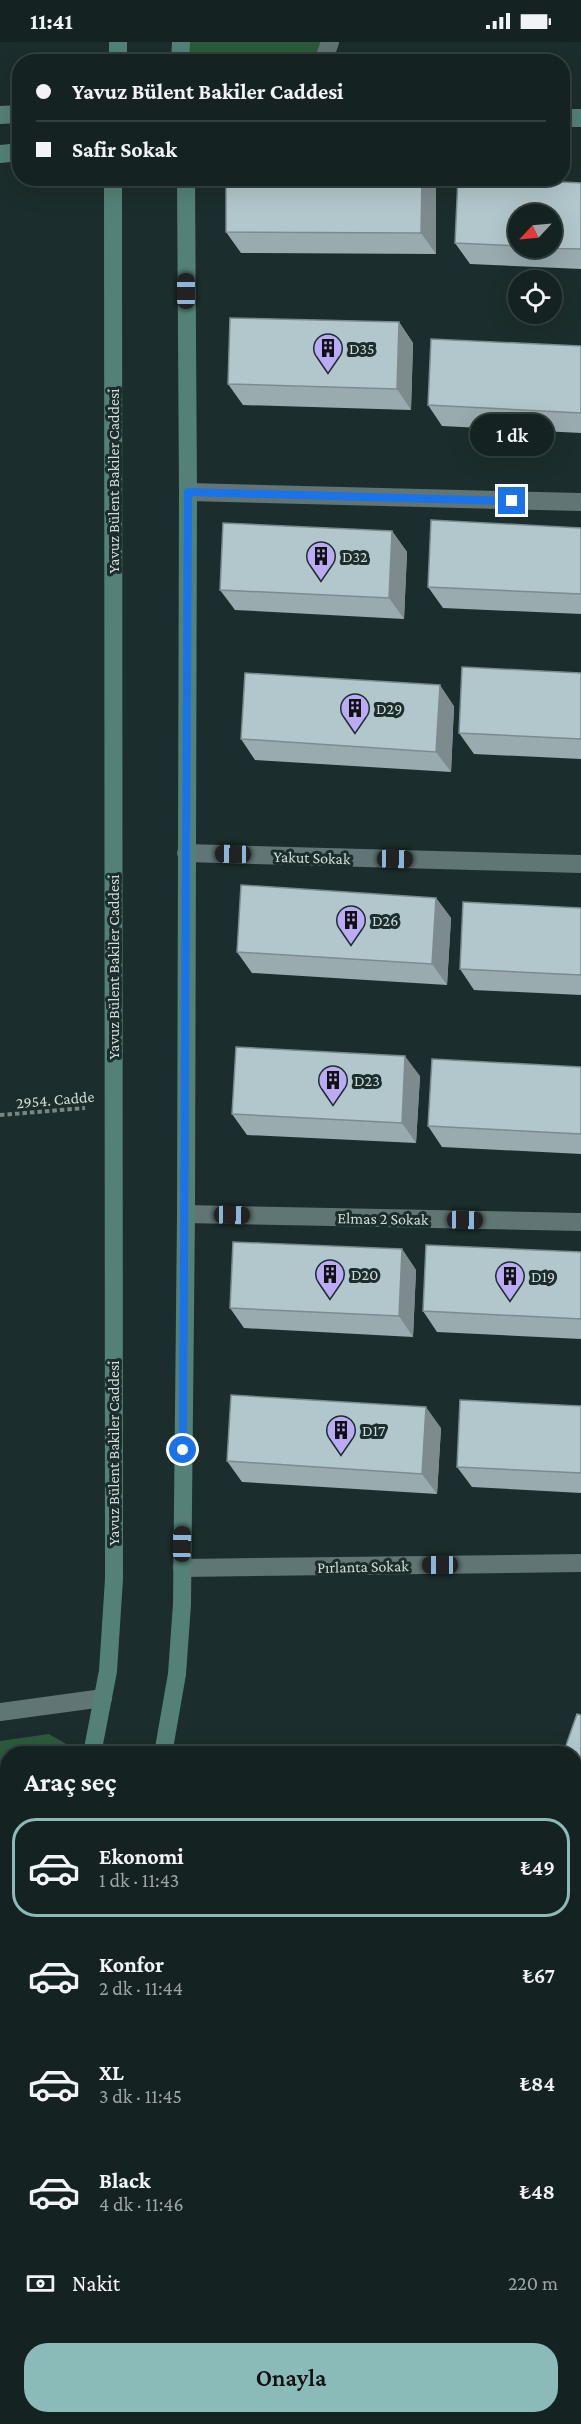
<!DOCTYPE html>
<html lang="tr">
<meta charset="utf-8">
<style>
:root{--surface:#142221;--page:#212f2e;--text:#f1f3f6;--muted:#9da4a5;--line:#333f3f;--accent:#8bbbb9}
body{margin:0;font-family:"Crimson Pro",serif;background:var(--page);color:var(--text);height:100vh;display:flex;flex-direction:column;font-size:22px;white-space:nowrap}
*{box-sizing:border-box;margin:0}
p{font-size:20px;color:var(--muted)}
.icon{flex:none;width:33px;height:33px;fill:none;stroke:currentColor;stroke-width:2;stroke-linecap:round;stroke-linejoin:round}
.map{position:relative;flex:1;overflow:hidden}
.panel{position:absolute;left:0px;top:1704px;width:582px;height:678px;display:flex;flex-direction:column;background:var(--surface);border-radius:24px 24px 0 0;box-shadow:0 6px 24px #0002,0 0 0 2px var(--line)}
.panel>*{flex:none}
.hud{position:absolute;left:12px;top:12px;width:558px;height:132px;border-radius:24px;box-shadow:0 6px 24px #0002,0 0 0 2px var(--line);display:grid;align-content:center;height:132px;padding:0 24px;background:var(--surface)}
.needle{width:39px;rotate:244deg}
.controls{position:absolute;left:508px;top:162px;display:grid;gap:12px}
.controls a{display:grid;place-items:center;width:54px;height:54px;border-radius:50%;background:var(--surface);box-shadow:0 6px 24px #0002,0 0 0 2px var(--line);font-size:30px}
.end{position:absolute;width:27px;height:27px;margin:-14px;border:8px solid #1a73e8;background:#fff;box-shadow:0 0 0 3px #fff}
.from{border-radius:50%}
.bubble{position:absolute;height:42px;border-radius:21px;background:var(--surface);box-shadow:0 6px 24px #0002,0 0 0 2px var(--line);font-size:20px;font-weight:600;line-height:42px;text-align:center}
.car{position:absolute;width:18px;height:36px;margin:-18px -9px;border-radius:8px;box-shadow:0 0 4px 2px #0007;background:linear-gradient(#222 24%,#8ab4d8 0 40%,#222 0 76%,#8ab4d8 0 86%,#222 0)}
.hud b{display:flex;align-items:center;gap:21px;height:57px;font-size:22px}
.hud b+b{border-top:2px solid var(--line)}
.hud i{width:15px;height:15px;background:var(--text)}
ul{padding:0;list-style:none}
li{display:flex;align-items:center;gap:18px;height:99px;margin:0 12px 9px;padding:0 12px;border:3px solid transparent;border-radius:24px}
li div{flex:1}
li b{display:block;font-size:22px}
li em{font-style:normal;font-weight:600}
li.selected{border-color:var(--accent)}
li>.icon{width:54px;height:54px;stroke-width:1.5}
h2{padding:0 24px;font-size:27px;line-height:72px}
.pay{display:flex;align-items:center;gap:15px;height:66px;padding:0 24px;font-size:22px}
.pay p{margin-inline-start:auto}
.cta{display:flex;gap:12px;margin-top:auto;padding:12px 24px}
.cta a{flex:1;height:69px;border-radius:24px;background:var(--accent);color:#111;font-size:24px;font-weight:600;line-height:69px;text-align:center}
.status{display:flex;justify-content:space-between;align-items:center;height:42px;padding:0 30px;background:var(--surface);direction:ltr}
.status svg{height:16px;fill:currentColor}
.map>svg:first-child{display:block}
.green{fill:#2c5a3a}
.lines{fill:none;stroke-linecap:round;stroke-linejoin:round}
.path{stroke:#788686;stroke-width:4;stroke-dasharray:4.5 3;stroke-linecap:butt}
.street{stroke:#617574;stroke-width:18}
.secondary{stroke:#538178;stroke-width:18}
.wall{fill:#99abaf;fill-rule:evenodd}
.shaded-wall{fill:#7d8b8e}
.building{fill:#b2c7cb;stroke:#7d8b8e;stroke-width:1.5}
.route{stroke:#1a73e8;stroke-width:8}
.labels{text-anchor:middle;stroke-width:6;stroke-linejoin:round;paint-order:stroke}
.poi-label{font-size:16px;fill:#d2dcdc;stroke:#1b2d2c;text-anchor:start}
.street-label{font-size:16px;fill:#d2dcdc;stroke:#1b2d2c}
</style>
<div class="status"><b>11:41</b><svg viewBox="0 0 49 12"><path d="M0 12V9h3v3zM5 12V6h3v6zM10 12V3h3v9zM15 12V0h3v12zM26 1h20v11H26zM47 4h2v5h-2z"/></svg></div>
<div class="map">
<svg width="581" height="2382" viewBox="0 0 581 2382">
<rect width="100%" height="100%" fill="#1b2d2c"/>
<path class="green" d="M189 0H330L323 19 189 20Z
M49 1692 68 1703 65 1711 8 1712 7 1838 0 1850V1699Z
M142 2374 498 2375 494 2382H140Z"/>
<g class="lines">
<path class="path" d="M0 1073 85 1066
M279 2382 280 2374
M420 2382 424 2374"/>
<path class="street" d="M323 20 330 0
M188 450 581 460
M186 811 581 822
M186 1172 581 1180
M182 1526 581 1521
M0 1670 103 1656
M0 2086 8 2089
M574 2213 581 2200
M574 2317 581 2319
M140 2382 142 2374
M494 2382 498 2374"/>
<path class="secondary" d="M118 20V0
M180 20 181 0
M0 73 20 72
M562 76H581
M0 112 20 110
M92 1712 108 1629 114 1537 113 136
M163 1712 177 1632 182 1562 186 1172 188 450 186 136
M0 1892 8 1885
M0 1989 8 1982"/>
</g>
<path class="wall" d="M226 136H430L436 146V212L241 211 226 190Z
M581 141V227L470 222 455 201ZM519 172 552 206H519Z
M399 280 413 301 411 368 243 363 228 342Z
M581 304V391L442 384 428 363Z
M581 486V572L443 566 428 545Z
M392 489 407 510 404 577 235 568 220 548Z
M581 631V717L474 712 459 691Z
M454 664 451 730 255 718 241 697Z
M436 856 451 876 447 943 252 931 237 910Z
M581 866V953L474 948 460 927Z
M581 1025V1112L442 1105 428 1084Z
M420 1034 416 1101 247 1093 232 1072Z
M402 1207 416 1228 413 1295 244 1286 230 1266Z
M581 1210V1297L437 1290 423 1269Z
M581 1364V1451L472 1445 457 1425Z
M441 1386 437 1452 242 1440 227 1419Z
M581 1673V1935L574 1933V1712Z"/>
<path class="shaded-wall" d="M422 136H430L436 146V212L421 191Z
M399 280 413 301 411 368 397 347Z
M392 489 407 510 404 577 389 556Z
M440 643 454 664 451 730 436 710Z
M436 856 451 876 447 943 432 922Z
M405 1014 420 1034 416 1101 402 1081Z
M402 1207 416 1228 413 1295 399 1274Z
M426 1365 441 1386 437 1452 422 1432Z
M82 2374H91L89 2382H80Z"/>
<path class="building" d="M226 136H422L421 191 226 190Z
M458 136H491L581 141V207L542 206H552V172H519V204L455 201Z
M230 276 399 280 397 347 228 342Z
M431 297 581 304V371L428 363Z
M431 478 581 486V552L428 545Z
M223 481 392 489 389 556 220 548Z
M462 625 581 631V697L459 691Z
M245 631 440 643 436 710 241 697Z
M241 843 436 856 432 922 237 910Z
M463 860 581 866V933L460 927Z
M236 1005 405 1014 402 1081 232 1072Z
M432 1017 581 1025V1092L428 1084Z
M233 1200 402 1207 399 1274 230 1266Z
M426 1203 581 1210V1277L423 1269Z
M231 1353 426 1365 422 1432 227 1419Z
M460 1358 581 1364V1431L457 1425Z
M577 1672 581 1673V1920L574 1917V1712H563Z
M0 2185 8 2188V2374H82L80 2382H0Z
M574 2362 581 2364V2382H508L511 2374H574Z"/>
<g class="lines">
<path class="route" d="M183 1408 188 450 512 459"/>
</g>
<defs>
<g id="building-pin" transform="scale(1.5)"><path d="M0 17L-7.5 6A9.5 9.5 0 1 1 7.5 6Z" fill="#bbaaf6" stroke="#1b2d2c"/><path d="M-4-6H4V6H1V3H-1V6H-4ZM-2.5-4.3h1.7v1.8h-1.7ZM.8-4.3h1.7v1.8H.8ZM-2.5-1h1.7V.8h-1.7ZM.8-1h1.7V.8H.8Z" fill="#111"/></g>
</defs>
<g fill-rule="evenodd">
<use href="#building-pin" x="328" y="306"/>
<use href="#building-pin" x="321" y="514"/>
<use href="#building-pin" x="355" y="666"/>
<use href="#building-pin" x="351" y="878"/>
<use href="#building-pin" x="333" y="1038"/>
<use href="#building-pin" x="330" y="1232"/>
<use href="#building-pin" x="510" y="1234"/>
<use href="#building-pin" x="341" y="1388"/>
</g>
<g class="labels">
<g class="poi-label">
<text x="349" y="312">D35</text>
<text x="342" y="520">D32</text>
<text x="376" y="672">D29</text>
<text x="372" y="884">D26</text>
<text x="354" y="1044">D23</text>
<text x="351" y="1238">D20</text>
<text x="531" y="1240">D19</text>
<text x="362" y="1394">D17</text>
</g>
<g class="street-label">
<text transform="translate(113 439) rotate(-90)" y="6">Yavuz Bülent Bakiler Caddesi</text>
<text transform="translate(312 815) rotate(2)" y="6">Yakut Sokak</text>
<text transform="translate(113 925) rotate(-90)" y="6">Yavuz Bülent Bakiler Caddesi</text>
<text transform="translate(55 1057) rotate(-5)" y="6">2954. Cadde</text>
<text transform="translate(383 1176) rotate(1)" y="6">Elmas 2 Sokak</text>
<text transform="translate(113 1411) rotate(-90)" y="6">Yavuz Bülent Bakiler Caddesi</text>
<text transform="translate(363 1524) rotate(-1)" y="6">Pırlanta Sokak</text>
</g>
</g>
</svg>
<div class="controls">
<a><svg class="needle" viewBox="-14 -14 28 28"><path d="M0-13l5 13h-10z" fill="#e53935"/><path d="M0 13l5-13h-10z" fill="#9da4a5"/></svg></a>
<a><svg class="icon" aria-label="locate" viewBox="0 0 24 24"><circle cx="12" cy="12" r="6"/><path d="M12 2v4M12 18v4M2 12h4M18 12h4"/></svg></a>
</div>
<i class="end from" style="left:183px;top:1408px"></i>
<i class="end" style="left:512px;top:459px"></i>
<div class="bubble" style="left:470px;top:372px;width:84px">1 dk</div>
<i class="car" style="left:186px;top:249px;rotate:0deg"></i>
<i class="car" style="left:233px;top:812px;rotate:271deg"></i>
<i class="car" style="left:395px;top:817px;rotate:91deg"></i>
<i class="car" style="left:232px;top:1173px;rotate:91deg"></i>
<i class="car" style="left:465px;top:1178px;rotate:91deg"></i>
<i class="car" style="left:182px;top:1502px;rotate:1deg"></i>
<i class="car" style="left:440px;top:1523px;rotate:270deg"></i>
<div class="hud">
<b><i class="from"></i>Yavuz Bülent Bakiler Caddesi</b>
<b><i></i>Safir Sokak</b>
</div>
<section class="panel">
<h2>Araç seç</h2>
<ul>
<li class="selected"><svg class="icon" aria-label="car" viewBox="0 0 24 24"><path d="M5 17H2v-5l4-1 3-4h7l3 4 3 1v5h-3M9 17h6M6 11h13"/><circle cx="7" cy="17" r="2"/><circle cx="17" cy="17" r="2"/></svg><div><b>Ekonomi</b><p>1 dk · 11:43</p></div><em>₺49</em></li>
<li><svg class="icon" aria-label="car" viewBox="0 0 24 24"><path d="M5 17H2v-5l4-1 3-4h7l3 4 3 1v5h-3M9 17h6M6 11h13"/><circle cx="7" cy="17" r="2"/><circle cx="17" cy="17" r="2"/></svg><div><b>Konfor</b><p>2 dk · 11:44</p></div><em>₺67</em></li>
<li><svg class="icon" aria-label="car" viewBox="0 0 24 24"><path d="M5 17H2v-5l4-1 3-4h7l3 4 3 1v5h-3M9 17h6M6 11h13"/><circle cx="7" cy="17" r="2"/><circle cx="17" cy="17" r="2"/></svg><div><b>XL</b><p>3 dk · 11:45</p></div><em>₺84</em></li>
<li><svg class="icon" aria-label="car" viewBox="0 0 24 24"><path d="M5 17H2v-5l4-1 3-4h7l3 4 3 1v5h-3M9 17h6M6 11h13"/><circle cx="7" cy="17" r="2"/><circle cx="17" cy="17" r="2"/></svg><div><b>Black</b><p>4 dk · 11:46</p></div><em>₺48</em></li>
</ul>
<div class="pay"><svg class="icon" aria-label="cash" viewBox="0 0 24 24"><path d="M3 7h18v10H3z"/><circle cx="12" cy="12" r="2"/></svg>Nakit<p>220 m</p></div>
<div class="cta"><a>Onayla</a></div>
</section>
</div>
